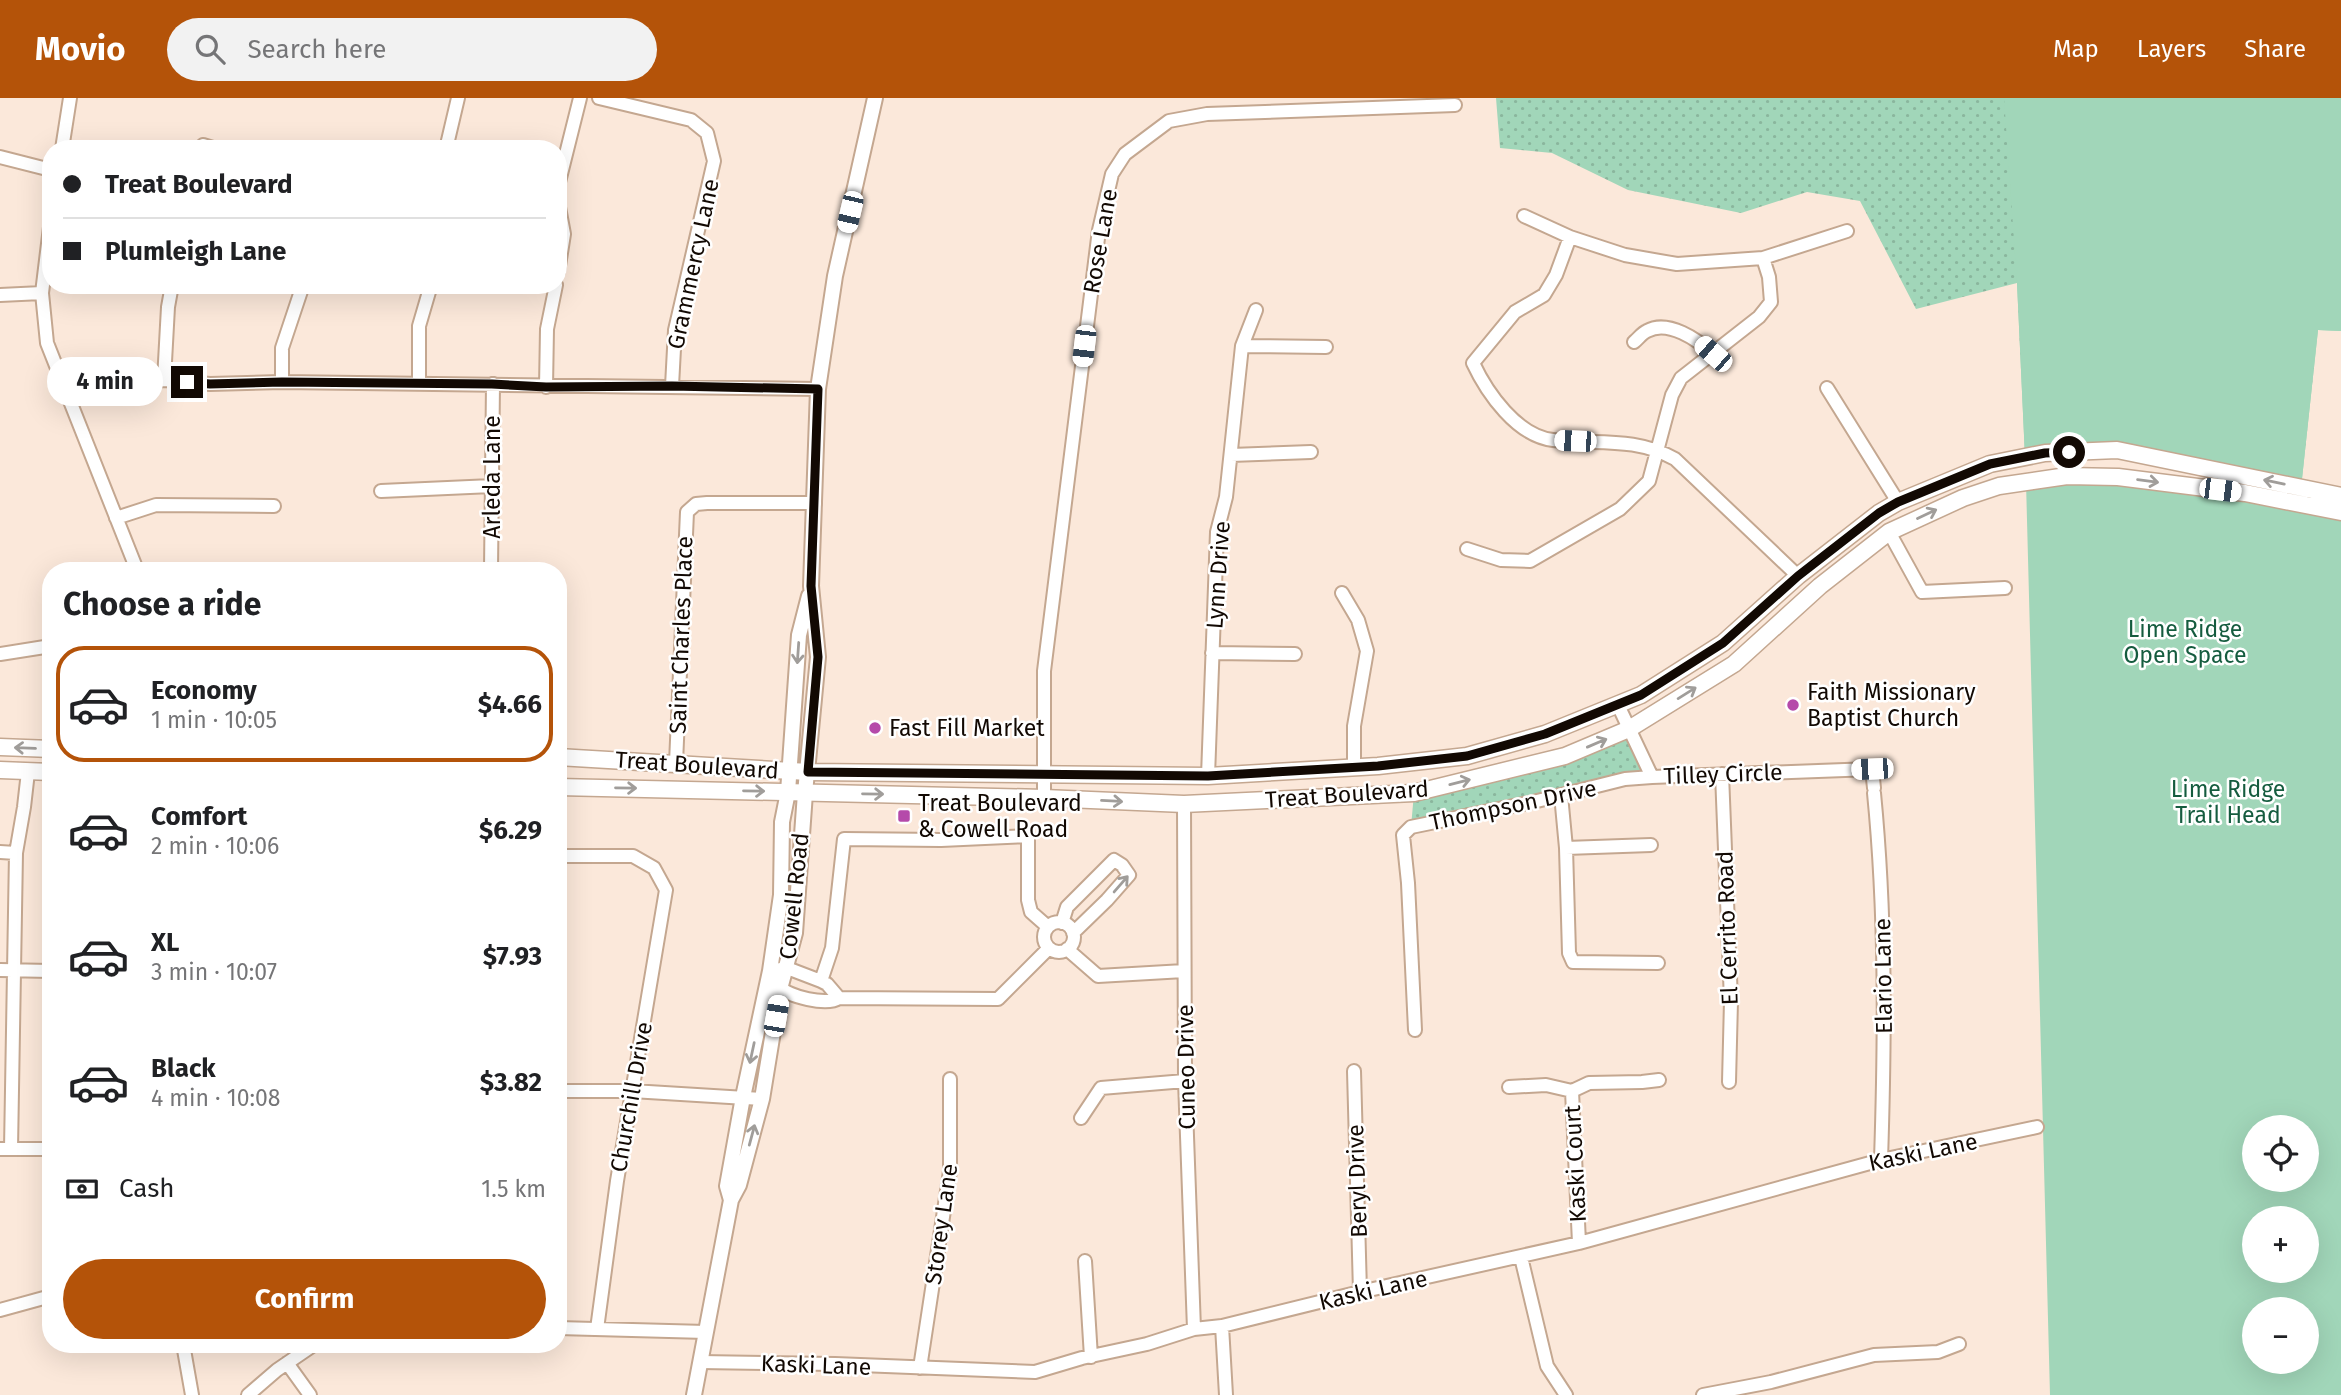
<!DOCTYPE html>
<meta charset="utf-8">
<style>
:root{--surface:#fff;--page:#f2f2f2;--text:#202124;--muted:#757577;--line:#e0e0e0;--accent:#b45309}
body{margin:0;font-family:"Fira Sans",sans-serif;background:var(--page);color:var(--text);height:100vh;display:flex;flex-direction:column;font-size:26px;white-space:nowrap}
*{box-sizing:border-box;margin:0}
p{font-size:23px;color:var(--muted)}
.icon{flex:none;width:38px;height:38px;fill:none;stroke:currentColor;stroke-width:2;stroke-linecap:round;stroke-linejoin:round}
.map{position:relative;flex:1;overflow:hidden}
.side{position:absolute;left:42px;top:464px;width:525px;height:791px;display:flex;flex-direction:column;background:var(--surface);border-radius:28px;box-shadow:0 7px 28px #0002}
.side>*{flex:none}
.top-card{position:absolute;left:42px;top:42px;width:525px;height:154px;border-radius:28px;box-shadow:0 7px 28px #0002;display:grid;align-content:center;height:154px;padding:0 21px;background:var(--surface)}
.buttons{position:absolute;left:2242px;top:1017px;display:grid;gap:14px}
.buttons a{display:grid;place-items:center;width:77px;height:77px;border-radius:50%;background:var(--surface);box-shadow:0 7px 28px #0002;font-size:35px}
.end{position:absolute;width:32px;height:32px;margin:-16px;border:9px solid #120903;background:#fff;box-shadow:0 0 0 4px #fff}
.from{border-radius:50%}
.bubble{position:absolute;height:49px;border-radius:24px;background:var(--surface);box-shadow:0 7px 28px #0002;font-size:23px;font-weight:700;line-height:49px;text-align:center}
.car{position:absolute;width:21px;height:42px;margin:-21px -10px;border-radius:9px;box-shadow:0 0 5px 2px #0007;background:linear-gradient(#fff 24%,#345 0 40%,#fff 0 76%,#345 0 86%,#fff 0)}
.top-card b{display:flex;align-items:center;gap:24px;height:66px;font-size:26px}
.top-card b+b{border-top:2px solid var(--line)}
.top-card i{width:18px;height:18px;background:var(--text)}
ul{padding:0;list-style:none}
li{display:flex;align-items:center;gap:21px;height:116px;margin:0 14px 10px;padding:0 7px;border:4px solid transparent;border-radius:28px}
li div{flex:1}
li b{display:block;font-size:26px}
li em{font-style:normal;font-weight:700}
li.active{border-color:var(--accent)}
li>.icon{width:63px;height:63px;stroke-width:1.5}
h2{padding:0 21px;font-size:32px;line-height:84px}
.pay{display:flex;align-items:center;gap:18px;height:77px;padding:0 21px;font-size:26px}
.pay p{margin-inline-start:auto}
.action{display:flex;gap:14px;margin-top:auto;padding:14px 21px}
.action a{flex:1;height:80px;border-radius:42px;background:var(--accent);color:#fff;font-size:28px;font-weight:700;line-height:80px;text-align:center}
header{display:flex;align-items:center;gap:42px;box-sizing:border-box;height:98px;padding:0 35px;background:var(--accent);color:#fff}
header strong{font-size:33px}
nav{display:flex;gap:38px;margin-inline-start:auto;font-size:24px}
.search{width:490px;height:63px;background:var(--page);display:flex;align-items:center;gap:18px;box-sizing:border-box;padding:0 24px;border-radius:38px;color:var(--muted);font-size:26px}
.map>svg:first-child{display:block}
.grass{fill:url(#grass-dots)}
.green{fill:#a1d6b9;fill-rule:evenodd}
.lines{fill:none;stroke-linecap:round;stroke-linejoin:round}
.minor-casing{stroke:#c4a790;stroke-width:16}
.tertiary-casing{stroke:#c4a790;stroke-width:18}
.secondary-casing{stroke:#c4a790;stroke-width:19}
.minor{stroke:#fff;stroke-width:12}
.tertiary{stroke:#fff;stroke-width:14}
.secondary{stroke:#fff;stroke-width:16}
.oneway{stroke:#a09d9a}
.route{stroke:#120903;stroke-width:9}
.poi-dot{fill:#b54aaa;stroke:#fff;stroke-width:2.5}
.labels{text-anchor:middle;stroke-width:5;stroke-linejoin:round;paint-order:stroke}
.street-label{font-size:23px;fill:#120903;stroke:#fff}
.park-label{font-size:23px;fill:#155c3f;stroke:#fff}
.poi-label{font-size:23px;fill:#120903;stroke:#fff;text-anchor:start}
</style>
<header>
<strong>Movio</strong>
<div class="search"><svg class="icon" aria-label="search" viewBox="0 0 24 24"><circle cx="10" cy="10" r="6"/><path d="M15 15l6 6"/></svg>Search here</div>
<nav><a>Map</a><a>Layers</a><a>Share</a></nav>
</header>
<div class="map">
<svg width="2341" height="1297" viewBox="0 0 2341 1297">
<defs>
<pattern id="grass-dots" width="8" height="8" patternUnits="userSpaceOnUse" patternTransform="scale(1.75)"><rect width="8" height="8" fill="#a1d6b9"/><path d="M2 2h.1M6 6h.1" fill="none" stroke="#8ab69d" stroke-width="1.8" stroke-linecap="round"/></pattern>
</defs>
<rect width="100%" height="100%" fill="#fbe8da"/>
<path class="grass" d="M1496 0H2341V233L2318 232 2301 390 2117 352 2025 359 2017 185 1916 211 1860 103 1807 94 1741 115 1628 92 1552 55 1500 50Z
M1629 631 1652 679 1411 729 1414 695Z"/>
<path class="green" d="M2004 0H2341V233L2318 232 2301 390 2117 352 2025 359 2017 185Z
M2067 378 2341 414V1297H2050L2026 384ZM2254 1029H2306V1082H2254ZM2254 1120H2306V1172H2254ZM2254 1211H2306V1264H2254Z"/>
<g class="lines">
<g class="minor-casing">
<path id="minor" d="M599 0 691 22 707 35 714 63 675 232 672 288
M203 47 216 51
M62 51 70 0
M446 51 458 0
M0 59 51 72
M558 88 580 0
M558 104 564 136 558 174
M1524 118 1570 139 1625 157 1677 166 1763 160 1847 133
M51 121 42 195 47 245 137 472
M1570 139 1556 177 1544 197 1515 214 1473 265C1487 295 1517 338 1553 342 1597 347 1633 338 1675 361L1798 478
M0 197 42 195
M1634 244C1638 241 1642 235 1647 233 1668 221 1698 242 1713 256
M1242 248 1326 249
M164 282 168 209 172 187
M282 284V250L303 187
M419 286V228L431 187
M546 289 547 231 556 187
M1827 290 1898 404
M67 299 117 284 164 282 210 286 282 284 818 291
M1231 357 1311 354
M381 393 492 388
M116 420 156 407 274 408
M1889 434 1922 494 2005 490
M1467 451 1501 462 1530 463 1620 411 1649 383 1672 297 1681 280 1759 219 1771 204 1769 179 1763 160
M491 472 493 286
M1342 495 1358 522 1367 553 1354 628V669
M1212 555 1295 556
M0 556 51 548
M1618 607 1652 679 1872 671 1874 690
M676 665 687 414 696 406 707 405H815
M1722 676 1731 903 1729 984
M1208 678 1217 434 1226 399 1242 248 1256 212
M1874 695C1886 817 1885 939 1881 1062
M1561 697 1566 750 1569 855 1573 864 1658 865
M1044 700V573L1099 132 1112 76 1125 56 1169 23 1207 16 1455 7
M1184 706 1185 983 1194 1231
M1566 750 1651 747
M0 754 16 755
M558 758H633L654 770 666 792 617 1083 597 1231
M1044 839a15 15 0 1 1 30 0a15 15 0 1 1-30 0Z
M1062 825 1067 809 1114 762 1122 767 1129 777 1107 802 1073 835
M1067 851 1098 878 1184 873
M0 872 51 873
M821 883 787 870 770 873C773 878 775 884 779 888 788 899 827 908 839 900L998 901 1049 850
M839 900 827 886 821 883 832 850 844 741 941 742 1028 738V802L1031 814 1048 829
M1415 932 1408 785 1403 737 1411 729 1533 704 1625 681 1652 679
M1354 973 1360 1194
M1509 989 1546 987 1572 993
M558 993H632L762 1001
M1572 993 1579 1145
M1572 993 1589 985 1642 984 1659 982
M1081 1020 1101 990 1185 983
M0 1051H51
M11 1051 16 755 24 709 28 674
M1521 1159 1547 1268 1566 1297
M1085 1163 1091 1259
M0 1212 51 1198
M1222 1228 1226 1297
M558 1230 706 1234
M183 1246 192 1297
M700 1264 835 1266 1035 1274 1082 1260 1147 1246 1194 1231 1222 1228 1360 1194 1579 1145 1881 1062 2037 1029
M287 1265 310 1297
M920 1270 950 1073V981
M248 1297 277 1272 315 1246
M1703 1297 1771 1284 1874 1257 1938 1254 1959 1246"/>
</g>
<g class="tertiary-casing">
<path id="tertiary" d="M731 1102 727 1088 743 999 770 873 781 797 782 724 788 694 799 537 809 498
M694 1297 731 1102 739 1087 762 1001 780 891 795 835 805 695 818 559 811 488 818 291 835 178 875 0"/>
</g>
<g class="secondary-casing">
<path id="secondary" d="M0 649 51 651
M558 659 808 674 1208 678 1378 668 1467 658 1545 636 1641 597 1723 545 1798 478 1879 415 1898 404 1990 366 2045 355 2117 352 2341 398
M0 672 51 674
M558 689 1044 700 1184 706 1414 695 1565 658 1629 631 1734 566 1820 488 1889 434 1963 400 1999 388 2067 378 2118 379 2245 395 2341 414"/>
</g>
<use href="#minor" class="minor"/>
<use href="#tertiary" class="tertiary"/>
<use href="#secondary" class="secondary"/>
</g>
<defs><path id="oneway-shaft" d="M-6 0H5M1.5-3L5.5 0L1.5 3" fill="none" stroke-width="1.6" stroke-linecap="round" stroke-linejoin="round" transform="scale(1.75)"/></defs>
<g class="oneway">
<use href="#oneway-shaft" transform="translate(2148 383) rotate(7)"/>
<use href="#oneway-shaft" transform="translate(2274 384) rotate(-168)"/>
<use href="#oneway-shaft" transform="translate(1927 416) rotate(-25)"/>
<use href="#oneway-shaft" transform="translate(798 555) rotate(94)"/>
<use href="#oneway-shaft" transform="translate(1687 595) rotate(-32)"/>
<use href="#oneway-shaft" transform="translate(1597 645) rotate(-23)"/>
<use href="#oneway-shaft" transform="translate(25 650) rotate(-178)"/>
<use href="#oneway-shaft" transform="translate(1460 684) rotate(-14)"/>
<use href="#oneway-shaft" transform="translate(626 690) rotate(1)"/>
<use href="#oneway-shaft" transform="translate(754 693) rotate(1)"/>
<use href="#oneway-shaft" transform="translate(873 696) rotate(1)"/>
<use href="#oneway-shaft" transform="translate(1112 703) rotate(3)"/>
<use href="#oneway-shaft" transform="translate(1121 786) rotate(-49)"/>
<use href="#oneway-shaft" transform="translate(752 955) rotate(102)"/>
<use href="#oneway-shaft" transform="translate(752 1037) rotate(-75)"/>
</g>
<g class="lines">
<path class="route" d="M187 284 210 286 282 284 492 286 546 289 672 288 818 291 811 488 818 559 808 674 1208 678 1378 668 1467 658 1545 636 1641 597 1723 545 1798 478 1879 415 1898 404 1990 366 2045 355 2069 354"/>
</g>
<g class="poi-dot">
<circle cx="1793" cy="607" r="7"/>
<circle cx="875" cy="630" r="7"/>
<rect x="897" y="711" width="14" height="14" rx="3.5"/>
</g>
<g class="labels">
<g class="street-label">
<text transform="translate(1100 143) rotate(-80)" y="8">Rose Lane</text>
<text transform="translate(693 166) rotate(-78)" y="8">Grammercy Lane</text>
<text transform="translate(492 379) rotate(-90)" y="8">Arleda Lane</text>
<text transform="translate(1218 477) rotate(-86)" y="8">Lynn Drive</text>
<text transform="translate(681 537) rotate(-88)" y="8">Saint Charles Place</text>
<text transform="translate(697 667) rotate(4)" y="8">Treat Boulevard</text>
<text transform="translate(1723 676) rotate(-2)" y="8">Tilley Circle</text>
<text transform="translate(1347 696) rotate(-4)" y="8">Treat Boulevard</text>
<text transform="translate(1513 707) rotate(-12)" y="8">Thompson Drive</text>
<text transform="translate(794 798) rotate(-84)" y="8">Cowell Road</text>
<text transform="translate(1727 830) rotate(-92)" y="8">El Cerrito Road</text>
<text transform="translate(1883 878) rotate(-91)" y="8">Elario Lane</text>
<text transform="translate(1186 969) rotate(-91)" y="8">Cuneo Drive</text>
<text transform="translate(631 999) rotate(-80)" y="8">Churchill Drive</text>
<text transform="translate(1923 1054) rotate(-12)" y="8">Kaski Lane</text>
<text transform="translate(1575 1066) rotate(-93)" y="8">Kaski Court</text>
<text transform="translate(1357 1083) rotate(-92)" y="8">Beryl Drive</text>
<text transform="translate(941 1126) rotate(-82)" y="8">Storey Lane</text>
<text transform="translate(1373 1192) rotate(-13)" y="8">Kaski Lane</text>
<text transform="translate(816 1267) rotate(2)" y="8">Kaski Lane</text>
</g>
<g class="park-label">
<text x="2185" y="539">Lime Ridge<tspan x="2185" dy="26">Open Space</tspan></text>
<text x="2228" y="699">Lime Ridge<tspan x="2228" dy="26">Trail Head</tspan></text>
</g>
<g class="poi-label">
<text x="1807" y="602">Faith Missionary<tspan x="1807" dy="26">Baptist Church</tspan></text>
<text x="889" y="638">Fast Fill Market</text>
<text x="918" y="713">Treat Boulevard<tspan x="918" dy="26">&amp; Cowell Road</tspan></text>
</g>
</g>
</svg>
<div class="buttons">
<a><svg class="icon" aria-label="locate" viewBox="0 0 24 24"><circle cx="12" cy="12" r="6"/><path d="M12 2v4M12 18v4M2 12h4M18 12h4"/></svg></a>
<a>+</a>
<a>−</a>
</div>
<i class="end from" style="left:2069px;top:354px"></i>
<i class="end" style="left:187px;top:284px"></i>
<div class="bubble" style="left:47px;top:259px;width:116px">4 min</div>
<i class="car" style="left:850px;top:114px;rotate:193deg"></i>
<i class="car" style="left:1084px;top:248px;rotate:187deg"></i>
<i class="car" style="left:1713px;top:256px;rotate:311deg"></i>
<i class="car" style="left:1575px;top:343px;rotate:272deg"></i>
<i class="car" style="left:2220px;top:392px;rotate:97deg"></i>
<i class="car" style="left:1872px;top:671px;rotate:268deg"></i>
<i class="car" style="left:776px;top:918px;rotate:10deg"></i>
<div class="top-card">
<b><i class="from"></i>Treat Boulevard</b>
<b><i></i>Plumleigh Lane</b>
</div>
<section class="side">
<h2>Choose a ride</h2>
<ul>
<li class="active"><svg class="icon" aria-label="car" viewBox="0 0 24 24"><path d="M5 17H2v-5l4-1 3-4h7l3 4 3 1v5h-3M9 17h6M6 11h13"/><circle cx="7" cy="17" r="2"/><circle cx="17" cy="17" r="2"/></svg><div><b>Economy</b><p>1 min · 10:05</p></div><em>$4.66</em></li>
<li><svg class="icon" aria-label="car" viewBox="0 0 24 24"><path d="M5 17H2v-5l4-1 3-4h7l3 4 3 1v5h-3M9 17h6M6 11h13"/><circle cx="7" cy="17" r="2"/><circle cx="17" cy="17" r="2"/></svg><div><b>Comfort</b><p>2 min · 10:06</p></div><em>$6.29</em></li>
<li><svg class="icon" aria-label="car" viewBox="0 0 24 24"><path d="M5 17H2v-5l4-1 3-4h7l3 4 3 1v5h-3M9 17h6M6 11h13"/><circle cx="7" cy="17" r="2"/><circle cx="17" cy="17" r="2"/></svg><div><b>XL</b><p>3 min · 10:07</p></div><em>$7.93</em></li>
<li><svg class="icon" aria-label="car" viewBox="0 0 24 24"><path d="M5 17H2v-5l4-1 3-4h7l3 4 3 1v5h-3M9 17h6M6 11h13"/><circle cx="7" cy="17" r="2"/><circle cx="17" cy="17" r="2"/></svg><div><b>Black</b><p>4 min · 10:08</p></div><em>$3.82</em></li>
</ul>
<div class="pay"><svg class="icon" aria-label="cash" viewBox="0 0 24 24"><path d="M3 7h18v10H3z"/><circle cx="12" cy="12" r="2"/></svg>Cash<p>1.5 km</p></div>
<div class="action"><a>Confirm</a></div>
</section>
</div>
